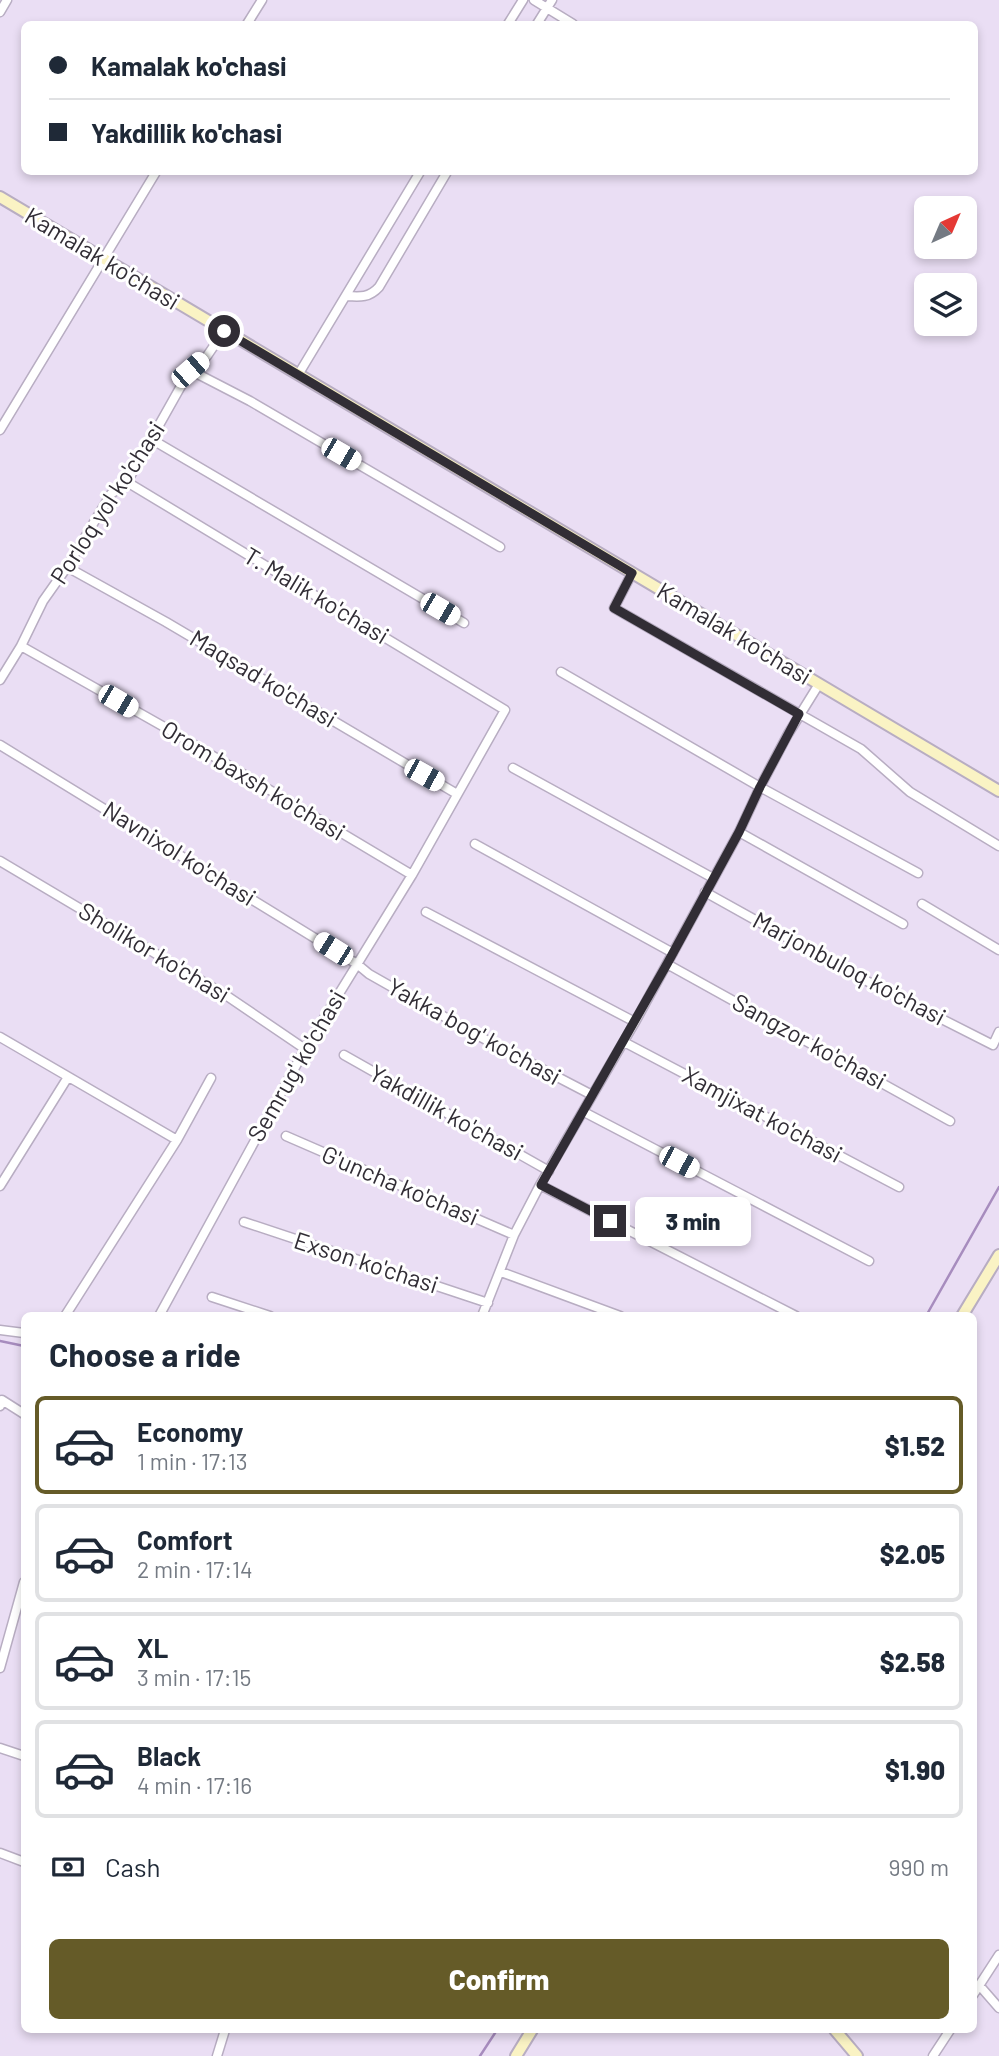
<!DOCTYPE html>
<meta charset="utf-8">
<style>
:root{--surface:#fff;--page:#f6f6f7;--text:#1f2937;--muted:#747a83;--line:#e0e1e3;--accent:#655b28}
body{margin:0;font-family:Barlow,sans-serif;background:var(--page);color:var(--text);height:100vh;display:flex;flex-direction:column;font-size:26px;white-space:nowrap}
*{box-sizing:border-box;margin:0}
p{font-size:23px;color:var(--muted)}
.icon{flex:none;width:38px;height:38px;fill:none;stroke:currentColor;stroke-width:2;stroke-linecap:round;stroke-linejoin:round}
.map{position:relative;flex:1;overflow:hidden}
.sheet{position:absolute;left:21px;top:1312px;width:956px;height:721px;display:flex;flex-direction:column;background:var(--surface);border-radius:10px;box-shadow:0 4px 10px #0003}
.sheet>*{flex:none}
.banner{position:absolute;left:21px;top:21px;width:957px;height:154px;border-radius:10px;box-shadow:0 4px 10px #0003;display:grid;align-content:center;height:154px;padding:0 28px;background:var(--surface)}
.needle{width:46px;rotate:44deg}
.tools{position:absolute;left:914px;top:196px;display:grid;gap:14px}
.tools a{display:grid;place-items:center;width:63px;height:63px;border-radius:10px;background:var(--surface);box-shadow:0 4px 10px #0003;font-size:35px}
.end{position:absolute;width:32px;height:32px;margin:-16px;border:9px solid #312d35;background:#fff;box-shadow:0 0 0 4px #fff}
.from{border-radius:50%}
.bubble{position:absolute;height:49px;border-radius:10px;background:var(--surface);box-shadow:0 4px 10px #0003;font-size:23px;font-weight:800;line-height:49px;text-align:center}
.car{position:absolute;width:21px;height:42px;margin:-21px -10px;border-radius:9px;box-shadow:0 0 5px 2px #0007;background:linear-gradient(#fff 24%,#345 0 40%,#fff 0 76%,#345 0 86%,#fff 0)}
.banner b{display:flex;align-items:center;gap:24px;height:66px;font-size:26px}
.banner b+b{border-top:2px solid var(--line)}
.banner i{width:18px;height:18px;background:var(--text)}
ul{padding:0;list-style:none}
li{display:flex;align-items:center;gap:21px;height:98px;margin:0 14px 10px;padding:0 14px;border:4px solid var(--line);border-radius:10px}
li div{flex:1}
li b{display:block;font-size:26px}
li em{font-style:normal;font-weight:800}
li.on{border-color:var(--accent)}
li>.icon{width:63px;height:63px;stroke-width:1.5}
h2{padding:0 28px;font-size:32px;line-height:84px}
.pay{display:flex;align-items:center;gap:18px;height:77px;padding:0 28px;font-size:26px}
.pay p{margin-inline-start:auto}
.primary-button{display:flex;gap:14px;margin-top:auto;padding:14px 28px}
.primary-button a{flex:1;height:80px;border-radius:10px;background:var(--accent);color:#fff;font-size:28px;font-weight:800;line-height:80px;text-align:center}
.map>svg:first-child{display:block}
.lines{fill:none;stroke-linecap:round;stroke-linejoin:round}
.stream{stroke:#a78cbe;stroke-width:2.5}
.street-casing{stroke:#b8adc2;stroke-width:11}
.secondary-casing{stroke:#b8adc2;stroke-width:14}
.street{stroke:#fff;stroke-width:8}
.secondary{stroke:#faf3c4;stroke-width:10}
.route{stroke:#312d35;stroke-width:9}
.labels{text-anchor:middle;stroke-width:6;stroke-linejoin:round;paint-order:stroke}
.street-label{font-size:24px;fill:#312d35;stroke:#fff}
</style>
<div class="map">
<svg width="999" height="2056" viewBox="0 0 999 2056">
<rect width="100%" height="100%" fill="#eadef4"/>
<g class="lines">
<path class="stream" d="M926 1316 999 1187
M0 1341 24 1346
M480 2056 497 2030"/>
<g class="street-casing">
<path id="street" d="M534 0 573 24
M0 12 7 0
M247 24 262 0
M508 24 523 0
M537 24 552 0
M346 296C360 297 369 298 379 287L447 172
M190 370 250 401 500 547
M298 375 420 172
M0 430 156 172
M151 439 464 623
M127 482 505 710 412 875 305 1049 159 1316
M67 567 166 622 457 794
M632 573 614 608 861 749 910 792 999 846
M21 646 166 728 412 875
M561 672 760 787 918 873
M0 680 21 646 43 601 67 567 111 494 127 482 190 370 207 356 224 331
M0 745 357 964 369 974 473 1033 592 1095
M513 768 713 878
M739 832 903 924
M475 844 673 953
M0 861 227 996 305 1049
M705 892 845 970 993 1045 999 1032
M922 904 999 950
M426 912 635 1022
M667 964 950 1121
M0 1037 177 1140
M624 1042 899 1187
M344 1055 549 1171
M584 1112 869 1261
M286 1136 514 1235
M540 1185 796 1316
M0 1186 68 1077
M244 1222 488 1303
M501 1272 620 1316
M212 1297 270 1316
M65 1316 177 1140 211 1078
M482 1316 514 1235 540 1185 635 1022 739 832 760 787 788 734 819 684
M0 1330 24 1333
M0 1406 2 1400 24 1414
M0 1668 24 1582
M0 1748 24 1756
M0 1853 24 1862
M979 1985 999 2008
M973 1995 999 1955
M217 2056 225 2030
M933 2056 950 2030"/>
</g>
<g class="secondary-casing">
<path id="secondary" d="M0 197 999 791
M962 1316 999 1255
M835 2030 857 2056
M516 2056 532 2030"/>
</g>
<use href="#street" class="street"/>
<use href="#secondary" class="secondary"/>
</g>
<g class="lines">
<path class="route" d="M224 331 632 573 614 608 799 714 760 787 739 832 667 964 541 1185 610 1221"/>
</g>
<g class="labels">
<g class="street-label">
<text transform="translate(102 259) rotate(31)" y="8">Kamalak ko'chasi</text>
<text transform="translate(108 503) rotate(-57)" y="8">Porloq yol ko'chasi</text>
<text transform="translate(316 596) rotate(31)" y="8">T. Malik ko'chasi</text>
<text transform="translate(734 634) rotate(31)" y="8">Kamalak ko'chasi</text>
<text transform="translate(263 679) rotate(31)" y="8">Maqsad ko'chasi</text>
<text transform="translate(253 781) rotate(31)" y="8">Orom baxsh ko'chasi</text>
<text transform="translate(179 854) rotate(32)" y="8">Navnixol ko'chasi</text>
<text transform="translate(154 953) rotate(31)" y="8">Sholikor ko'chasi</text>
<text transform="translate(849 969) rotate(28)" y="8">Marjonbuloq ko'chasi</text>
<text transform="translate(474 1032) rotate(29)" y="8">Yakka bog' ko'chasi</text>
<text transform="translate(809 1042) rotate(29)" y="8">Sangzor ko'chasi</text>
<text transform="translate(297 1066) rotate(-60)" y="8">Semrug' ko'chasi</text>
<text transform="translate(446 1113) rotate(29)" y="8">Yakdillik ko'chasi</text>
<text transform="translate(762 1115) rotate(28)" y="8">Xamjixat ko'chasi</text>
<text transform="translate(400 1186) rotate(23)" y="8">G'uncha ko'chasi</text>
<text transform="translate(366 1263) rotate(18)" y="8">Exson ko'chasi</text>
</g>
</g>
</svg>
<div class="tools">
<a><svg class="needle" viewBox="-14 -14 28 28"><path d="M0-13l5 13h-10z" fill="#e53935"/><path d="M0 13l5-13h-10z" fill="#747a83"/></svg></a>
<a><svg class="icon" aria-label="layers" viewBox="0 0 24 24"><path d="M12 4l9 5-9 5-9-5zM3 14l9 5 9-5"/></svg></a>
</div>
<i class="end from" style="left:224px;top:331px"></i>
<i class="end" style="left:610px;top:1221px"></i>
<div class="bubble" style="left:635px;top:1197px;width:116px">3 min</div>
<i class="car" style="left:190px;top:370px;rotate:49deg"></i>
<i class="car" style="left:341px;top:454px;rotate:120deg"></i>
<i class="car" style="left:440px;top:609px;rotate:120deg"></i>
<i class="car" style="left:118px;top:701px;rotate:120deg"></i>
<i class="car" style="left:424px;top:775px;rotate:119deg"></i>
<i class="car" style="left:333px;top:949px;rotate:302deg"></i>
<i class="car" style="left:679px;top:1162px;rotate:118deg"></i>
<div class="banner">
<b><i class="from"></i>Kamalak ko'chasi</b>
<b><i></i>Yakdillik ko'chasi</b>
</div>
<section class="sheet">
<h2>Choose a ride</h2>
<ul>
<li class="on"><svg class="icon" aria-label="car" viewBox="0 0 24 24"><path d="M5 17H2v-5l4-1 3-4h7l3 4 3 1v5h-3M9 17h6M6 11h13"/><circle cx="7" cy="17" r="2"/><circle cx="17" cy="17" r="2"/></svg><div><b>Economy</b><p>1 min · 17:13</p></div><em>$1.52</em></li>
<li><svg class="icon" aria-label="car" viewBox="0 0 24 24"><path d="M5 17H2v-5l4-1 3-4h7l3 4 3 1v5h-3M9 17h6M6 11h13"/><circle cx="7" cy="17" r="2"/><circle cx="17" cy="17" r="2"/></svg><div><b>Comfort</b><p>2 min · 17:14</p></div><em>$2.05</em></li>
<li><svg class="icon" aria-label="car" viewBox="0 0 24 24"><path d="M5 17H2v-5l4-1 3-4h7l3 4 3 1v5h-3M9 17h6M6 11h13"/><circle cx="7" cy="17" r="2"/><circle cx="17" cy="17" r="2"/></svg><div><b>XL</b><p>3 min · 17:15</p></div><em>$2.58</em></li>
<li><svg class="icon" aria-label="car" viewBox="0 0 24 24"><path d="M5 17H2v-5l4-1 3-4h7l3 4 3 1v5h-3M9 17h6M6 11h13"/><circle cx="7" cy="17" r="2"/><circle cx="17" cy="17" r="2"/></svg><div><b>Black</b><p>4 min · 17:16</p></div><em>$1.90</em></li>
</ul>
<div class="pay"><svg class="icon" aria-label="cash" viewBox="0 0 24 24"><path d="M3 7h18v10H3z"/><circle cx="12" cy="12" r="2"/></svg>Cash<p>990 m</p></div>
<div class="primary-button"><a>Confirm</a></div>
</section>
</div>
